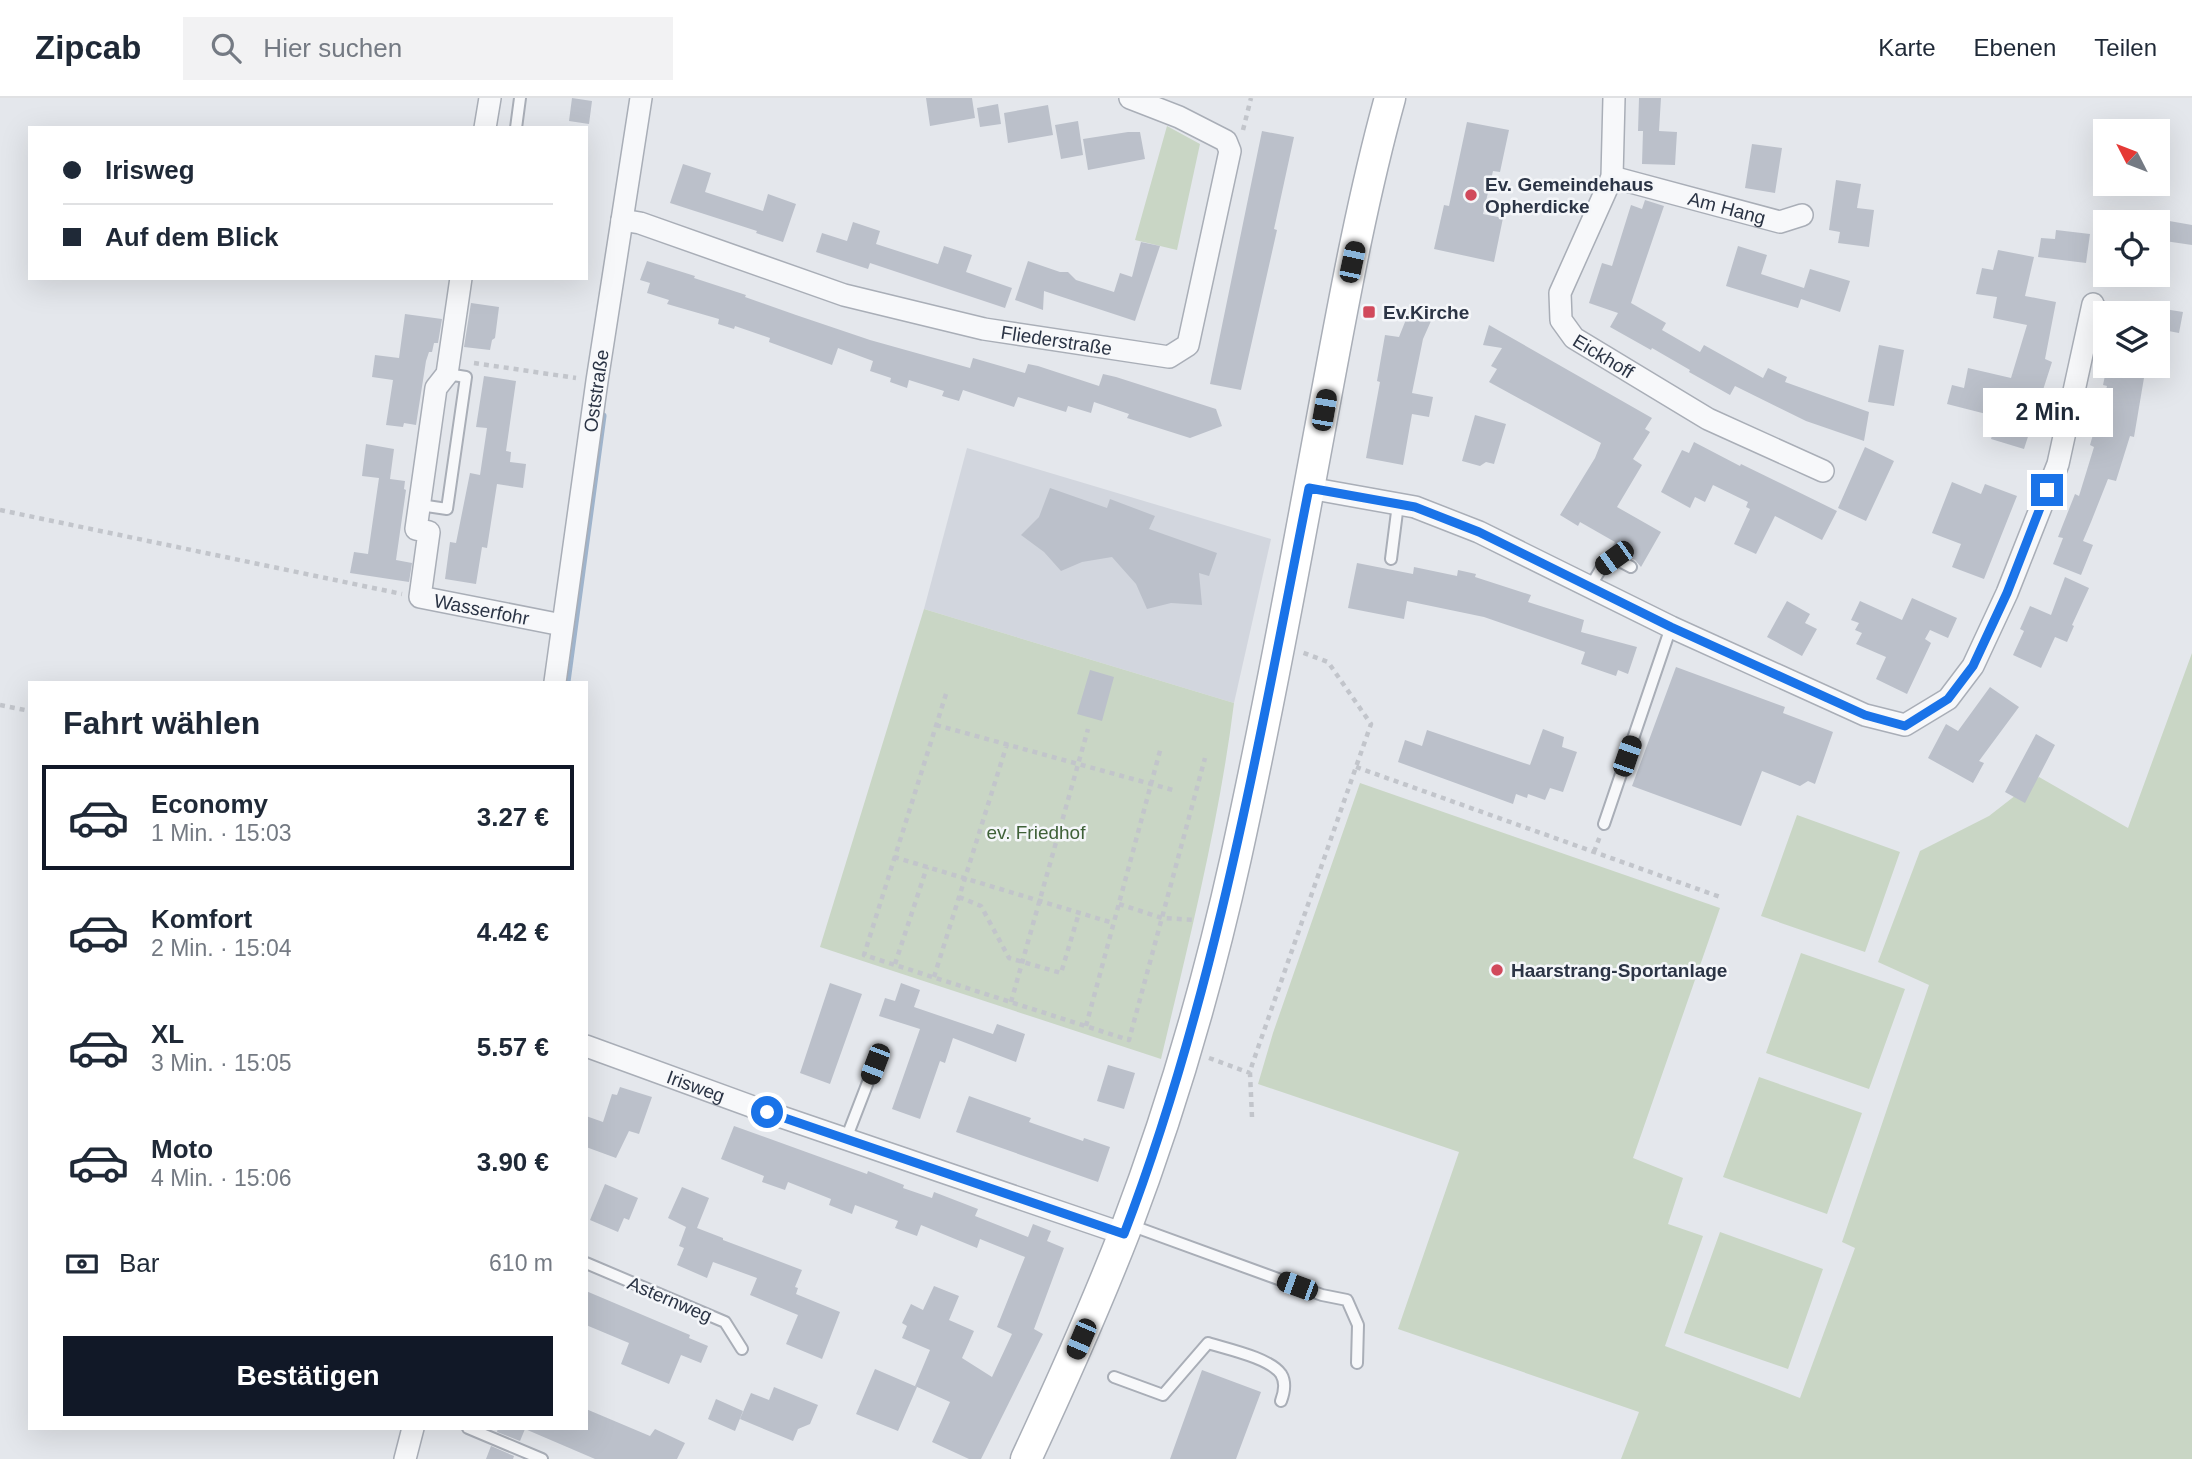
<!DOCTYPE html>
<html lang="de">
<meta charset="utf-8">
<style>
:root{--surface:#fff;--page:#f2f2f3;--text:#1f2937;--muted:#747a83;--line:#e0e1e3;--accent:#111827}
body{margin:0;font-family:Helvetica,sans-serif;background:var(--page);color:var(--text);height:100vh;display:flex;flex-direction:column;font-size:26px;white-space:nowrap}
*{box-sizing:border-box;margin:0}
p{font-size:23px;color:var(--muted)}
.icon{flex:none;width:38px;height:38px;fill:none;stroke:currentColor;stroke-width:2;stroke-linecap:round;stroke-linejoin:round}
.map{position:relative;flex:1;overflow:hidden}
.drawer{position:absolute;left:28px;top:583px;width:560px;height:749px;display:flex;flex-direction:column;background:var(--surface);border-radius:0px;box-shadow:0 7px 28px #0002}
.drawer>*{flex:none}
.top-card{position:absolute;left:28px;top:28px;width:560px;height:154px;border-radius:0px;box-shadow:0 7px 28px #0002;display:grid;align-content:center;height:154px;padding:0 35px;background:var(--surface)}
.needle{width:46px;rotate:312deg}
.buttons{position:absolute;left:2093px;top:21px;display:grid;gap:14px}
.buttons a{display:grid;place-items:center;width:77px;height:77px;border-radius:0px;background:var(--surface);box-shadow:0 7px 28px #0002;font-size:35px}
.end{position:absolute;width:32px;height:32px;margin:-16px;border:9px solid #1a73e8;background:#fff;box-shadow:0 0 0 4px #fff}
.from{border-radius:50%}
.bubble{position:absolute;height:49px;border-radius:0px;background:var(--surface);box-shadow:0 7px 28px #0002;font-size:23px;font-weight:700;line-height:49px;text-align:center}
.car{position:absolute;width:21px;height:42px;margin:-21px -10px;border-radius:9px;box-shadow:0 0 5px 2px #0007;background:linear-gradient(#222 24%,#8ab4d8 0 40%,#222 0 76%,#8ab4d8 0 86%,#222 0)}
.top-card b{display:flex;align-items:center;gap:24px;height:66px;font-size:26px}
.top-card b+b{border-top:2px solid var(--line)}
.top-card i{width:18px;height:18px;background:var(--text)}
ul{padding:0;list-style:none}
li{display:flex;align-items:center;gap:21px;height:105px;margin:0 14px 10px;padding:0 21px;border:4px solid transparent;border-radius:0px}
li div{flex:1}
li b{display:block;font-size:26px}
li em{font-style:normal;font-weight:700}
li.current{border-color:var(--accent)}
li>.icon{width:63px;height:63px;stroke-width:1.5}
h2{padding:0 35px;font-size:32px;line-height:84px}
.pay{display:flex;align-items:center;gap:18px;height:77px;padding:0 35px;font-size:26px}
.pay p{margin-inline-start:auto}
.action{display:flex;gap:14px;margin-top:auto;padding:14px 35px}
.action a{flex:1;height:80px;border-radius:0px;background:var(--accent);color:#fff;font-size:28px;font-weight:700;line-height:80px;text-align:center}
header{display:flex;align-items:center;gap:42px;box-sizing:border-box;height:98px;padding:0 35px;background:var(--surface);border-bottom:2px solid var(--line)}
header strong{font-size:33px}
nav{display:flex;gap:38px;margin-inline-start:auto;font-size:24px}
.search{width:490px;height:63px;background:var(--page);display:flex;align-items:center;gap:18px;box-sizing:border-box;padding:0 24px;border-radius:0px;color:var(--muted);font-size:26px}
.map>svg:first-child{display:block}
.built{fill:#d2d6de}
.green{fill:#c9d6c5}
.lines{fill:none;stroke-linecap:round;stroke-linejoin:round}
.stream{stroke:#9fb4cc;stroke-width:7}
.building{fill:#bbc0ca}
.service-casing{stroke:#a9aeb7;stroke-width:14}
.minor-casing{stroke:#a9aeb7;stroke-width:24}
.secondary-casing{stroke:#a9aeb7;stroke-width:33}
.path{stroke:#c2c5cb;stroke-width:4.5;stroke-dasharray:5 5;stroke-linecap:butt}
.service{stroke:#f7f8fa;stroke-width:10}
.minor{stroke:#f7f8fa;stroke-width:21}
.secondary{stroke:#fff;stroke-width:30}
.route{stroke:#1a73e8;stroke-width:9}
.poi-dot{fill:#d1495b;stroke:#f4f6f9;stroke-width:2.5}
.labels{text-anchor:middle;stroke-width:5;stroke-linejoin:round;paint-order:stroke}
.poi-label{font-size:19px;font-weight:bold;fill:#2b3445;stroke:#f4f6f9;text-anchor:start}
.street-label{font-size:19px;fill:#2b3445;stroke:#f4f6f9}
.park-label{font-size:19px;fill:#3f6138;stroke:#f4f6f9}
</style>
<header>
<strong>Zipcab</strong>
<div class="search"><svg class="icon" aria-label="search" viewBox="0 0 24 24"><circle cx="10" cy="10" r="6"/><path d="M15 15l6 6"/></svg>Hier suchen</div>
<nav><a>Karte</a><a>Ebenen</a><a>Teilen</a></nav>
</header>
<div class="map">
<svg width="2192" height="1361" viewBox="0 0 2192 1361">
<rect width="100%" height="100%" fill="#e4e7ec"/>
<path class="built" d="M967 350 1271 441 1234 605 924 511Z"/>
<path class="green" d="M1167 28 1200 46 1177 152 1135 142Z
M924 511 1234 605C1219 725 1189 843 1161 961L820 849Z
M2192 555V1361H1621L1639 1314 1398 1231 1459 1054 1258 986 1273 935 1360 685 1720 810 1633 1060 1683 1080 1668 1126 1703 1138 1665 1248 1800 1300 1855 1150 1842 1144 1929 887 1878 864 1920 753 1989 718 2039 679 2128 730Z
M1797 717 1900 754 1865 854 1761 818Z
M1801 855 1905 891 1869 991 1766 955Z
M1759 979 1862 1015 1827 1116 1723 1079Z
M1720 1134 1823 1171 1788 1271 1684 1235Z"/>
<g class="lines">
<path class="stream" d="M567 584 603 318"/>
</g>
<path class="building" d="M572 0 592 3 589 26 569 23Z
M926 0H972L975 20 930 28Z
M1639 0H1661L1659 33 1677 34 1675 67 1642 66 1643 33H1638Z
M998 6 1001 26 980 29 977 10Z
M1048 7 1053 37 1008 45 1004 15Z
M1078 23 1083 57 1061 61 1055 27Z
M1467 24 1509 32 1500 74 1493 73 1483 116 1503 120 1494 164 1434 151 1444 107 1449 108Z
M1262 33 1294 39 1274 131 1277 132 1241 292 1210 286Z
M1128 34H1140L1145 61 1088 72 1083 41Z
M1752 46 1782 50 1775 95 1745 90Z
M683 66 711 75 705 94 763 113 768 96 796 106 783 144 756 135 757 133 670 105Z
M1836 82 1861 86 1857 110 1874 112 1869 149 1838 145 1840 134 1829 132Z
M1645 102 1664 108 1631 205 1666 225 1662 232 1700 254 1704 247 1763 280 1768 270 1787 279 1785 284 1869 314 1864 343 1806 323 1735 288 1730 297 1689 274 1690 272 1652 250 1651 252 1610 229 1618 215 1589 205 1602 165 1612 168 1631 107 1642 111Z
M2158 121 2192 127V147L2158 142Z
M853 124 880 133 876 146 938 166 944 148 972 157 966 174 1012 190 1005 210 870 165 868 171 816 154 822 135 847 143Z
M2056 132 2090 136 2086 165 2038 159 2041 140 2055 141Z
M1141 144 1160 148 1135 223 1044 193 1043 212 1015 202 1028 163 1060 174H1068L1076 182 1114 194 1120 175 1132 179Z
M1738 148 1767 157 1761 176 1804 190 1810 171 1850 183 1840 214 1801 201 1798 210 1726 188Z
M1998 152 2034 159 2025 198 2056 204 2045 261 2052 264 2024 351 1991 341 1998 319 1947 306 1952 287 1964 290 1968 270 2011 280 2027 227 1993 220 1997 199 1976 196 1982 170 1993 172Z
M647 163 695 178 694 180 746 197 745 199 796 217 870 242 970 270 973 260 1025 275 1028 266 1038 268 1099 288 1103 276 1116 279 1216 311 1222 328 1190 340 1127 320 1129 316 1094 304 1091 315 1068 308 1066 314 1018 299 1014 309 963 292 959 303 942 298 944 293 909 282 907 290 890 284 891 280 870 273 873 263 838 250 832 267 769 244 770 240 735 228 734 231 718 226 719 221 667 206 669 202 647 195 650 185 640 182Z
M471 205 499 209 495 240 492 242 490 252 464 249Z
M2158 210 2183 214 2179 235 2158 231Z
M1409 214 1431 223 1423 241 1412 295 1433 299 1429 319 1412 316 1403 367 1366 360 1380 284 1377 283 1385 237 1399 239Z
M405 216 442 221 438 245H434L432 254H429L426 263 416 327 404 325 403 329 386 327 393 282 372 279 375 257 399 260Z
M1489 227 1652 320 1645 331 1650 334 1633 361 1642 367 1617 409 1661 434 1641 469 1635 462 1610 452 1615 444 1580 424 1578 428 1560 417 1595 360 1601 345 1489 284 1497 271 1491 268 1502 250 1483 247Z
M1879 247 1904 252 1894 308 1868 304Z
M2107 268H2146L2134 339 2130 338 2116 383 2108 381 2091 424 2083 443 2093 447 2081 477 2053 466 2063 440 2058 439 2075 396 2079 398 2094 349 2090 347 2107 288 2103 287Z
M484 278 516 283 506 353 511 354 510 364 526 366 523 390 497 386 487 450 482 449 476 486 445 481 450 444 456 445 470 375 480 377 487 330 476 329Z
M1475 317 1506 326 1494 366 1486 364 1480 368 1462 363Z
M1694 344 1740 368 1741 366 1837 413 1822 442 1775 418 1756 456 1734 446 1750 411 1746 409 1748 404 1713 387 1705 404 1695 399 1690 410 1661 394 1682 352 1689 355Z
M366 346 394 351 390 381 405 383 404 391 406 392 396 462 412 465 409 484 350 475 354 454 368 456 379 380 362 378Z
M1865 349 1894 363 1866 423 1838 410Z
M1952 384 1981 396 1985 386 2017 398 1984 481 1952 469 1961 446 1932 435Z
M1050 390 1107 410 1110 401 1155 418 1149 431 1217 455 1209 478 1199 475 1202 507 1171 505 1147 511 1136 486 1112 459 1082 464 1061 473 1044 454 1021 437 1039 419Z
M1357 465 1413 476 1414 469 1457 478 1458 472 1476 476 1475 479 1531 497 1528 504 1584 522 1581 534 1637 549 1628 576 1618 572 1616 578 1581 566 1585 554 1484 519 1407 503 1404 521 1348 510Z
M2065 479 2089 490 2072 527 2074 528 2067 544 2055 539 2041 570 2013 557 2024 533 2020 531 2030 508 2051 517Z
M1912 500 1957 520 1948 540 1930 532 1925 541 1931 545 1907 596 1876 581 1886 559 1856 546 1862 535 1855 532 1859 525 1851 522 1860 503 1902 522Z
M1787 503 1810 516 1805 525 1817 531 1802 558 1767 539Z
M1676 569 1785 609 1783 615 1833 634 1815 686 1808 683 1800 688 1762 673 1741 728 1632 688Z
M1090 572 1114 579 1102 623 1077 616Z
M1990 589 2019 609 1979 663 1984 665 1973 685 1928 660 1946 626 1958 633Z
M1543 631 1564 639 1562 649 1577 654 1563 694 1550 690 1545 702 1528 696 1527 700 1516 696 1513 706 1398 664 1405 642 1422 648 1427 632 1530 667Z
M2036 636 2055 647 2025 705 2005 694Z
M830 885 862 896 830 986 800 975Z
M901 885 920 892 914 909 993 936 997 926 1025 936 1016 964 953 940 945 965 940 963 920 1021 892 1011 920 931 879 918 885 900 895 903Z
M1108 967 1135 975 1124 1011 1097 1003Z
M620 989 652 999 639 1036 629 1033 616 1060 586 1049V1018L603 1024 612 996 617 997Z
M969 998 1031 1020 1029 1024 1083 1043 1084 1040 1110 1049 1098 1084 956 1034Z
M734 1028 867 1076 868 1073 904 1087 903 1090 932 1100 934 1094 978 1111 975 1118 1028 1139 1033 1126 1051 1133 1047 1143 1064 1150 1034 1231 1043 1236 981 1361H969L932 1344 950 1304 915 1288 930 1252 902 1240 907 1228 902 1225 911 1206 923 1212 934 1188 959 1198 949 1222 974 1233 962 1260 992 1279 1012 1236 997 1229 1025 1159 980 1141 977 1150 921 1127 917 1138 895 1130 898 1123 855 1107 852 1116 829 1107 831 1101 788 1084 785 1092 762 1084 764 1078 721 1061Z
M605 1086 638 1100 629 1122 624 1120 618 1134 590 1122Z
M682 1089 709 1100 697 1130 723 1140V1142L802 1172 795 1189 798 1190 796 1196 840 1214 822 1261 786 1246 798 1217 750 1197 757 1180 713 1164 707 1180 677 1167 684 1150 679 1148 686 1129 668 1120Z
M586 1193 690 1237 689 1240 708 1248 701 1265 681 1257 669 1286 621 1266 629 1245 586 1227Z
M875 1271 917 1289 898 1333 856 1316Z
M1202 1272 1261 1294 1236 1361H1170Z
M774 1289 818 1307 810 1326 798 1331 793 1343 740 1321 751 1295 769 1302Z
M716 1301 743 1313 735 1333 708 1321Z
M586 1311 650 1338 655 1331 685 1345 677 1361H595L525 1331 520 1343 497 1334 498 1330H586Z
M491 1348 514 1358 513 1361H486Z"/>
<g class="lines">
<g class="service-casing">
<path id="service" d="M516 30 520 0
M420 407 447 411 466 279 447 276
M1391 461 1398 406
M1590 489 1602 469 1614 460 1631 469
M1604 726 1671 529
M846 1041 875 966
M1130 1127 1322 1197 1347 1202 1358 1227 1357 1265
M586 1165 725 1224 742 1251
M1114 1279 1163 1297 1208 1245C1227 1251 1270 1260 1281 1276 1286 1284 1284 1295 1281 1303
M468 1330 542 1361"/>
</g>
<g class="minor-casing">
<g id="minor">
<path id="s1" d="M1614 0 1612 79 1560 195 1561 222 1574 240 1708 321 1823 373"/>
<path d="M485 30 490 0"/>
<path id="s2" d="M1612 79 1780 124 1802 117"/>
<path id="s3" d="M622 122 640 125 844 197 984 231 1169 259 1188 247 1230 53 1226 43 1179 19 1130 0"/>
<path id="s4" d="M461 180 447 276 436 290 416 431 429 434 420 499 562 527"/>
<path d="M1309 390 1415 409 1479 434 1671 529 1865 617 1905 627 1948 601 1973 568 2007 495 2058 366 2093 206"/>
<path id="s5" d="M555 584 597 283 641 0"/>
<path id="s6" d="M586 948 767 1014 1124 1136"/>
<path d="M405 1361 413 1330"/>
</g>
</g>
<g class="secondary-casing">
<path id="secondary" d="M1026 1361C1061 1286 1095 1210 1125 1133 1171 1012 1208 885 1236 759 1268 613 1295 466 1322 320 1342 213 1361 105 1390 0"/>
</g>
<path class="path" d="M1243 32 1251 0
M474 265 576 280
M0 412 402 496
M946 596 864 857 1129 942 1205 660
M0 607 30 613
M936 627 1173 692
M1356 669 1723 800
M1594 754 1600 738
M894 759 1113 825
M959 799 981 808 1009 860 1061 875 1079 815
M1119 806 1162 820 1196 822
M895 866 927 769
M934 879 1007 646
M1011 904 1088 631
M1086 928 1161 649
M1209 960 1250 975
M1252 1019 1250 975 1252 967 1371 626 1328 564 1301 554"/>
<use href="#service" class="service"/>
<use href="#minor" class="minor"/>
<use href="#secondary" class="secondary"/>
</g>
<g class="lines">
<path class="route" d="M767 1014 1124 1136C1216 895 1259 642 1309 390L1415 409 1479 434 1671 529 1865 617 1905 628 1948 601 1973 568 2007 495 2047 392"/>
</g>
<g class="poi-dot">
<circle cx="1471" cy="97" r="7"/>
<rect x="1362" y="207" width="14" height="14" rx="3.5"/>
<circle cx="1497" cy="872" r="7"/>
</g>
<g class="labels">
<g class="poi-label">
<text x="1485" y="93">Ev. Gemeindehaus<tspan x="1485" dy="22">Opherdicke</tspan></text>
<text x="1383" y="221">Ev.Kirche</text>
<text x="1511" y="879">Haarstrang-Sportanlage</text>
</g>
<g class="street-label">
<text dy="7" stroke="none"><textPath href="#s2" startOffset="119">Am Hang</textPath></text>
<text dy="7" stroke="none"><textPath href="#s3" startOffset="452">Fliederstraße</textPath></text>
<text dy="7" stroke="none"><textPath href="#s1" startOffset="290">Eickhoff</textPath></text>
<text dy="7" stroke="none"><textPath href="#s5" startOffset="294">Oststraße</textPath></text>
<text dy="7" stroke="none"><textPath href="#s4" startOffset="399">Wasserfohr</textPath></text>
<text dy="7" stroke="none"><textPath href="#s6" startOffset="117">Irisweg</textPath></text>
<text transform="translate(670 1201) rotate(23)" y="7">Asternweg</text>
</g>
<g class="park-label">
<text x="1036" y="741">ev. Friedhof</text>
</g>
</g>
</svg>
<div class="buttons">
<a><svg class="needle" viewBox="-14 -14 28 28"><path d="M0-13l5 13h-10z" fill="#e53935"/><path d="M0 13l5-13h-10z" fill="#747a83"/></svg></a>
<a><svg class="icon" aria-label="locate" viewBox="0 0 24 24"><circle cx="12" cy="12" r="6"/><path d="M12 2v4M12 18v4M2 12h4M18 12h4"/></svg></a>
<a><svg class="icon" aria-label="layers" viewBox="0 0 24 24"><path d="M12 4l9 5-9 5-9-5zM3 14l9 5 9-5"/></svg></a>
</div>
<i class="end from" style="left:767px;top:1014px"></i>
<i class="end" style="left:2047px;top:392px"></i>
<div class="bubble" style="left:1983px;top:290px;width:130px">2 Min.</div>
<i class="car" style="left:1352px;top:164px;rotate:12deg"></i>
<i class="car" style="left:1324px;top:312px;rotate:10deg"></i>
<i class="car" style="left:1614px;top:460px;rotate:234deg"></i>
<i class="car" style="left:1627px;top:658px;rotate:19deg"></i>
<i class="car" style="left:875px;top:966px;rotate:201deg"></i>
<i class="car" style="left:1297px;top:1188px;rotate:290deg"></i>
<i class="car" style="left:1081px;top:1241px;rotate:203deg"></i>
<div class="top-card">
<b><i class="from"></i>Irisweg</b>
<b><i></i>Auf dem Blick</b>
</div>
<section class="drawer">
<h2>Fahrt wählen</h2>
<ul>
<li class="current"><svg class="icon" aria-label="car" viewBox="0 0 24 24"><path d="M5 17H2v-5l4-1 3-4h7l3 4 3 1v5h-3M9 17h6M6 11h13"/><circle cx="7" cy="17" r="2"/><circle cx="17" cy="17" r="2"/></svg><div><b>Economy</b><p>1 Min. · 15:03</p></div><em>3.27 €</em></li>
<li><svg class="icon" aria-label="car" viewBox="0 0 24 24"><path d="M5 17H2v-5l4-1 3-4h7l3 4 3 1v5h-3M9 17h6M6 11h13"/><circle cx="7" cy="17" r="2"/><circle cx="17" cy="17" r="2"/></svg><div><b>Komfort</b><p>2 Min. · 15:04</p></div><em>4.42 €</em></li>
<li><svg class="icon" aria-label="car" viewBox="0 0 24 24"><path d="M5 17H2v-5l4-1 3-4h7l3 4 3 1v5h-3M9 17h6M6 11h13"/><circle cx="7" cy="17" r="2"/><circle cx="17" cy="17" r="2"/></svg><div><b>XL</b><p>3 Min. · 15:05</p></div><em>5.57 €</em></li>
<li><svg class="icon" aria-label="car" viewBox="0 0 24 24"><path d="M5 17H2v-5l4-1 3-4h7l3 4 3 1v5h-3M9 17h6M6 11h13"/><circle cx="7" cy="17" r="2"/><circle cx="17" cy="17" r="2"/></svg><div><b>Moto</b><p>4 Min. · 15:06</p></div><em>3.90 €</em></li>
</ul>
<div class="pay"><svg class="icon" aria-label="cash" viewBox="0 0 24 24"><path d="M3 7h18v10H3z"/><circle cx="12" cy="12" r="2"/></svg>Bar<p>610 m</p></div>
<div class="action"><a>Bestätigen</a></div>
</section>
</div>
